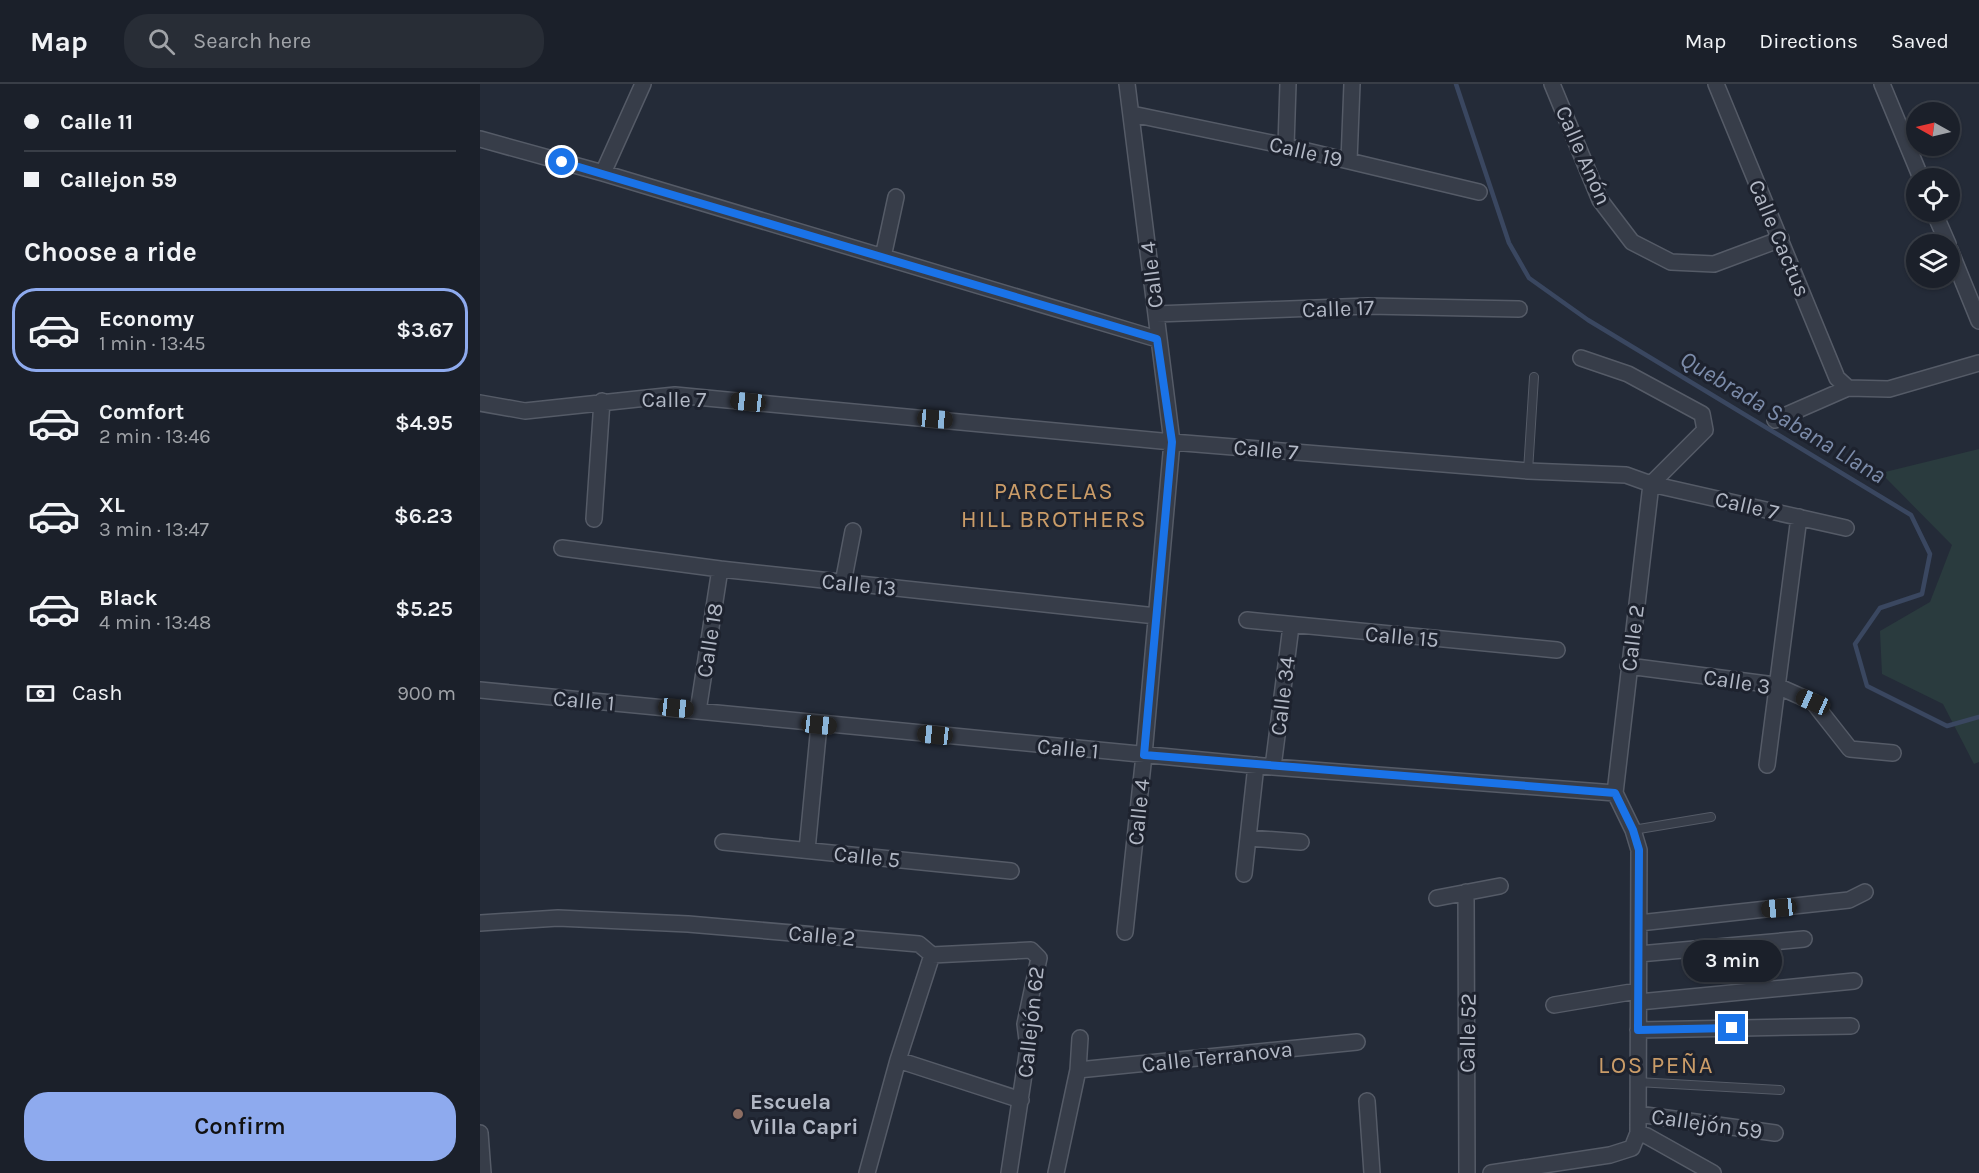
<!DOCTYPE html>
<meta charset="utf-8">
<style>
:root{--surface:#1b202a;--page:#282d36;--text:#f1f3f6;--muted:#a0a3a8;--line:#393e47;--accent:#8eaaee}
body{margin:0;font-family:Karla,sans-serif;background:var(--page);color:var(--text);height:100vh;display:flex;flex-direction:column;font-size:22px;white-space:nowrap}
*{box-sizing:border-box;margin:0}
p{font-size:20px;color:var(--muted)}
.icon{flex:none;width:33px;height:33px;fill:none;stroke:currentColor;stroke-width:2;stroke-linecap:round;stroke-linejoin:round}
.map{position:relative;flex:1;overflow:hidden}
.panel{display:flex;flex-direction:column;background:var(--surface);width:480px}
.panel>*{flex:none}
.guide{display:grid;align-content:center;height:132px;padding:0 24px;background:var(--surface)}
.needle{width:39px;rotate:278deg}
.tools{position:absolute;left:1426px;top:18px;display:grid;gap:12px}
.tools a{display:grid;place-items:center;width:54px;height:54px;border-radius:50%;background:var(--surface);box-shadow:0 2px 4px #0004,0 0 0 2px var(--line);font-size:30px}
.end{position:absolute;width:27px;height:27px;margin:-14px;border:8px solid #1a73e8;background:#fff;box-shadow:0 0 0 3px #fff}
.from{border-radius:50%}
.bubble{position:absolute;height:42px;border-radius:21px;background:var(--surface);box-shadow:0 2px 4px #0004,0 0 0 2px var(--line);font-size:20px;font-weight:600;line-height:42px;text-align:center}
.car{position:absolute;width:18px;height:36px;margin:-18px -9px;border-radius:8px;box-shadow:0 0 4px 2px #0007;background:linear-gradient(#222 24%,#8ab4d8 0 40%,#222 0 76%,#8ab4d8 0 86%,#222 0)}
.guide b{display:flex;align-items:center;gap:21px;height:57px;font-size:22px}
.guide b+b{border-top:2px solid var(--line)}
.guide i{width:15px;height:15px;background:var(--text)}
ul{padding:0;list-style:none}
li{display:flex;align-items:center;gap:18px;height:84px;margin:0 12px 9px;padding:0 12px;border:3px solid transparent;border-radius:24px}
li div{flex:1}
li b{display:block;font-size:22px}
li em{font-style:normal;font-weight:600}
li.selected{border-color:var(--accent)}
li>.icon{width:54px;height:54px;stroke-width:1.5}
h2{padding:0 24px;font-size:27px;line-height:72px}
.pay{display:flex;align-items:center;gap:15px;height:66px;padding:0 24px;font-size:22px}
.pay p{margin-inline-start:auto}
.action{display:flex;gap:12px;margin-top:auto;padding:12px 24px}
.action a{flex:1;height:69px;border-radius:24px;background:var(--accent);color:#111;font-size:24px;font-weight:600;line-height:69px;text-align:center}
header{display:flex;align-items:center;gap:36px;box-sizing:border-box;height:84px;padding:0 30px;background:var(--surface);border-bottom:2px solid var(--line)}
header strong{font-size:28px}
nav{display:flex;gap:33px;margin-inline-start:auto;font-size:21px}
.search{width:420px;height:54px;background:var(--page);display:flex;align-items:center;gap:15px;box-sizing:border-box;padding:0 21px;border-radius:24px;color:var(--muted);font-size:22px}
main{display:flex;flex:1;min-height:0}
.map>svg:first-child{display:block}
.green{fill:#2a3b3e}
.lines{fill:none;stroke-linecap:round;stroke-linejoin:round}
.stream{stroke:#3a4760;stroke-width:4.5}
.service-casing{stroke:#555b67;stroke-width:10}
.minor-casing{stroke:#555b67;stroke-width:18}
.service{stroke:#373d49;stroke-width:8}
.minor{stroke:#373d49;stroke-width:15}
.route{stroke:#1a73e8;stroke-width:8}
.education-dot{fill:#8d6e63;stroke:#1d222e;stroke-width:2}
.labels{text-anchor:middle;stroke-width:6;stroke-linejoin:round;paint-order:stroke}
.street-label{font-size:22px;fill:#b2b8c5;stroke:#1d222e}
.poi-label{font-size:22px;font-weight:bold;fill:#b2b8c5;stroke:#1d222e;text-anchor:start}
.water-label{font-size:24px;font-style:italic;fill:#7c8caa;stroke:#1d222e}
.neighbourhood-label{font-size:24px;letter-spacing:1.5px;fill:#ca9c68;stroke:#1d222e}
</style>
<header>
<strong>Map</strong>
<div class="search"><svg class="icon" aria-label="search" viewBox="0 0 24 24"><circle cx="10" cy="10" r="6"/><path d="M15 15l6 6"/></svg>Search here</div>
<nav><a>Map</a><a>Directions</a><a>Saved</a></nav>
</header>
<main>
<section class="panel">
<div class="guide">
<b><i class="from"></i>Calle 11</b>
<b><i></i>Callejon 59</b>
</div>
<h2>Choose a ride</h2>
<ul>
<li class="selected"><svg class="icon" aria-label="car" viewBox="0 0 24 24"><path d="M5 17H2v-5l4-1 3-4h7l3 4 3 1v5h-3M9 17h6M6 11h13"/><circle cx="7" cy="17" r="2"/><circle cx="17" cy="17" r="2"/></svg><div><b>Economy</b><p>1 min · 13:45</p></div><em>$3.67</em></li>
<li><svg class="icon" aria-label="car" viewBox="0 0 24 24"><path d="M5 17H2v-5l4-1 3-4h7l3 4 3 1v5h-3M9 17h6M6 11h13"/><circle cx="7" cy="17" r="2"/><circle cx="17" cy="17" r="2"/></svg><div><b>Comfort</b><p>2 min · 13:46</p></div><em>$4.95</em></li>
<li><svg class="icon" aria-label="car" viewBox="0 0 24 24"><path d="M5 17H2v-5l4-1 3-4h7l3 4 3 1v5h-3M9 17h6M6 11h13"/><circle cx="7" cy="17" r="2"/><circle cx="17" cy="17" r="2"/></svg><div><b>XL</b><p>3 min · 13:47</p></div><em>$6.23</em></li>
<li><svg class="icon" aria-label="car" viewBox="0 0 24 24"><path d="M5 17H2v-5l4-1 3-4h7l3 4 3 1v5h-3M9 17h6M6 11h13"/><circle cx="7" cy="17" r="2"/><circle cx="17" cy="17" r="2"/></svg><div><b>Black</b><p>4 min · 13:48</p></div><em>$5.25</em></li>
</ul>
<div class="pay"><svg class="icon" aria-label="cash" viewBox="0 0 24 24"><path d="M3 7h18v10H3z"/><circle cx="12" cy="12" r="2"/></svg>Cash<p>900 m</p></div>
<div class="action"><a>Confirm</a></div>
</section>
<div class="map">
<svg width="1499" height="1089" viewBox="0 0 1499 1089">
<rect width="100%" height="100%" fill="#242b38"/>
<path class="green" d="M1499 365V678L1494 680 1463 620 1402 590 1400 547 1450 518 1472 461 1401 389Z"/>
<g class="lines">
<path class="stream" d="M976 0 1029 159 1049 194 1108 236 1431 431 1450 470 1442 510 1400 524 1375 560 1387 602 1467 642 1499 633"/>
<g class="service-casing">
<path id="service" d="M1048 387 1054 293
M1153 746 1231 733
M1157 998 1300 1006"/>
</g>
<g class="minor-casing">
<path id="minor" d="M1072 0 1120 116 1152 158 1191 178 1234 180 1301 155
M1236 0 1357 294 1368 304
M1402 0 1441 94
M652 30 806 62 999 108
M0 55 123 89 677 255
M806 62 808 0
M869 77 872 0
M123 89 163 0
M1454 128 1468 160
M1470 166 1499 237
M403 173 416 113
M676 230 888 222 1039 225
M1101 274 1148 290 1222 330 1225 346 1171 400 1135 709
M0 319 45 327 195 311 692 358 1048 387 1146 391 1171 400 1366 444
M1295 336 1368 304 1409 305 1499 279
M114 435 122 317
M82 464 240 485 676 532
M363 499 373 447
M767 536 1077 566
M1148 582 1295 601 1333 618 1370 665 1413 669
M0 606 793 683 1135 709
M218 627 240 485
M1287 681 1319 433
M793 683 811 542
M769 754 821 758
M243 758 531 787
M327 766 339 641
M764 790 776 681
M986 808 987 1089
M957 814 1020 802
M0 839 78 834 208 840 439 860 452 871
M1159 839 1369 816 1385 808
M645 848 664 671 692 358 647 0
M1159 870 1324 855
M452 871 551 866 559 874 545 940 548 964 529 1089
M1159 918 1374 897
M1074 921 1157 907
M1158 946 1371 942
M418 976 541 1016
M598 986 877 958
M887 1017 892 1089
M1158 1030 1295 1049
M0 1049 3 1089
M1158 1049 1167 1052 1233 1089
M387 1089 418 976 452 871
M576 1089 598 986 600 954
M1011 1089 1130 1071 1152 1064 1158 1049 1159 766 1153 746 1135 709"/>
</g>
<use href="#service" class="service"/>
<use href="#minor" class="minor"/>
</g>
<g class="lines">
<path class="route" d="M82 78 677 255 692 358 664 671 1135 709 1153 746 1159 766 1158 946 1252 944"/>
</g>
<circle class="education-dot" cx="258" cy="1030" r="6"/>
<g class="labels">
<g class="street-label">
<text transform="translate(826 67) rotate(13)" y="8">Calle 19</text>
<text transform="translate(1104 71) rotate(66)" y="8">Calle Anón</text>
<text transform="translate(1300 154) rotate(67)" y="8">Calle Cactus</text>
<text transform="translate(671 191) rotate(-97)" y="8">Calle 4</text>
<text transform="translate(858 224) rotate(-2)" y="8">Calle 17</text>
<text x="194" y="323">Calle 7</text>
<text transform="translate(786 365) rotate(5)" y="8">Calle 7</text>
<text transform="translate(1267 421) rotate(13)" y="8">Calle 7</text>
<text transform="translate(379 500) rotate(6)" y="8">Calle 13</text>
<text transform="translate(922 552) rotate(5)" y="8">Calle 15</text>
<text transform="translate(1152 554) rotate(-83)" y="8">Calle 2</text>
<text transform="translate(229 556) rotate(-81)" y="8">Calle 18</text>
<text transform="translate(1257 597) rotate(9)" y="8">Calle 3</text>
<text transform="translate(802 612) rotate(-83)" y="8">Calle 34</text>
<text transform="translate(104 616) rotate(5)" y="8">Calle 1</text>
<text transform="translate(588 664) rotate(5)" y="8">Calle 1</text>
<text transform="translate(658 728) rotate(-84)" y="8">Calle 4</text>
<text transform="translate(387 772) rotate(6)" y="8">Calle 5</text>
<text transform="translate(342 851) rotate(5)" y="8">Calle 2</text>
<text transform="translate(550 938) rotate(-84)" y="8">Callejón 62</text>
<text transform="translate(987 949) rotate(-89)" y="8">Calle 52</text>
<text transform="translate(737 972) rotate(-6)" y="8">Calle Terranova</text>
<text transform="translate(1227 1039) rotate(8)" y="8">Callejón 59</text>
</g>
<g class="poi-label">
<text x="270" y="1025">Escuela<tspan x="270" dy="25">Villa Capri</tspan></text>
</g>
<g class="water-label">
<text transform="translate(1303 333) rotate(31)" y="8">Quebrada Sabana Llana</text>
</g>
<g class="neighbourhood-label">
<text x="574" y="415">PARCELAS<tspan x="574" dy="28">HILL BROTHERS</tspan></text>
<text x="1176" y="989">LOS PEÑA</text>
</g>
</g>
</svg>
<div class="tools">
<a><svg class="needle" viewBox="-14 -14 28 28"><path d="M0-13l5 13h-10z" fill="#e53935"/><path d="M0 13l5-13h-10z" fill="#a0a3a8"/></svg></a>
<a><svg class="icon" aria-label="locate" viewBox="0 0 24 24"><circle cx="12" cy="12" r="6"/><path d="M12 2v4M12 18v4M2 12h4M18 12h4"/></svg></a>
<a><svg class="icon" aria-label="layers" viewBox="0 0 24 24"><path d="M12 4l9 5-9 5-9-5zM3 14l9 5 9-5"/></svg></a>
</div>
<i class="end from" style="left:82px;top:78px"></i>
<i class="end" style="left:1252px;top:944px"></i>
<div class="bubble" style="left:1203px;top:856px;width:99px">3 min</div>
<i class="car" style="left:268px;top:318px;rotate:276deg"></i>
<i class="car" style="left:455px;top:335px;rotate:95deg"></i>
<i class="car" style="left:1333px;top:618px;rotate:294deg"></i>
<i class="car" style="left:196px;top:624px;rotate:96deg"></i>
<i class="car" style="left:339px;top:641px;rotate:96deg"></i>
<i class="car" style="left:455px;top:651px;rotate:276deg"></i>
<i class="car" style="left:1299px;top:824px;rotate:264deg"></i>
</div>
</main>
